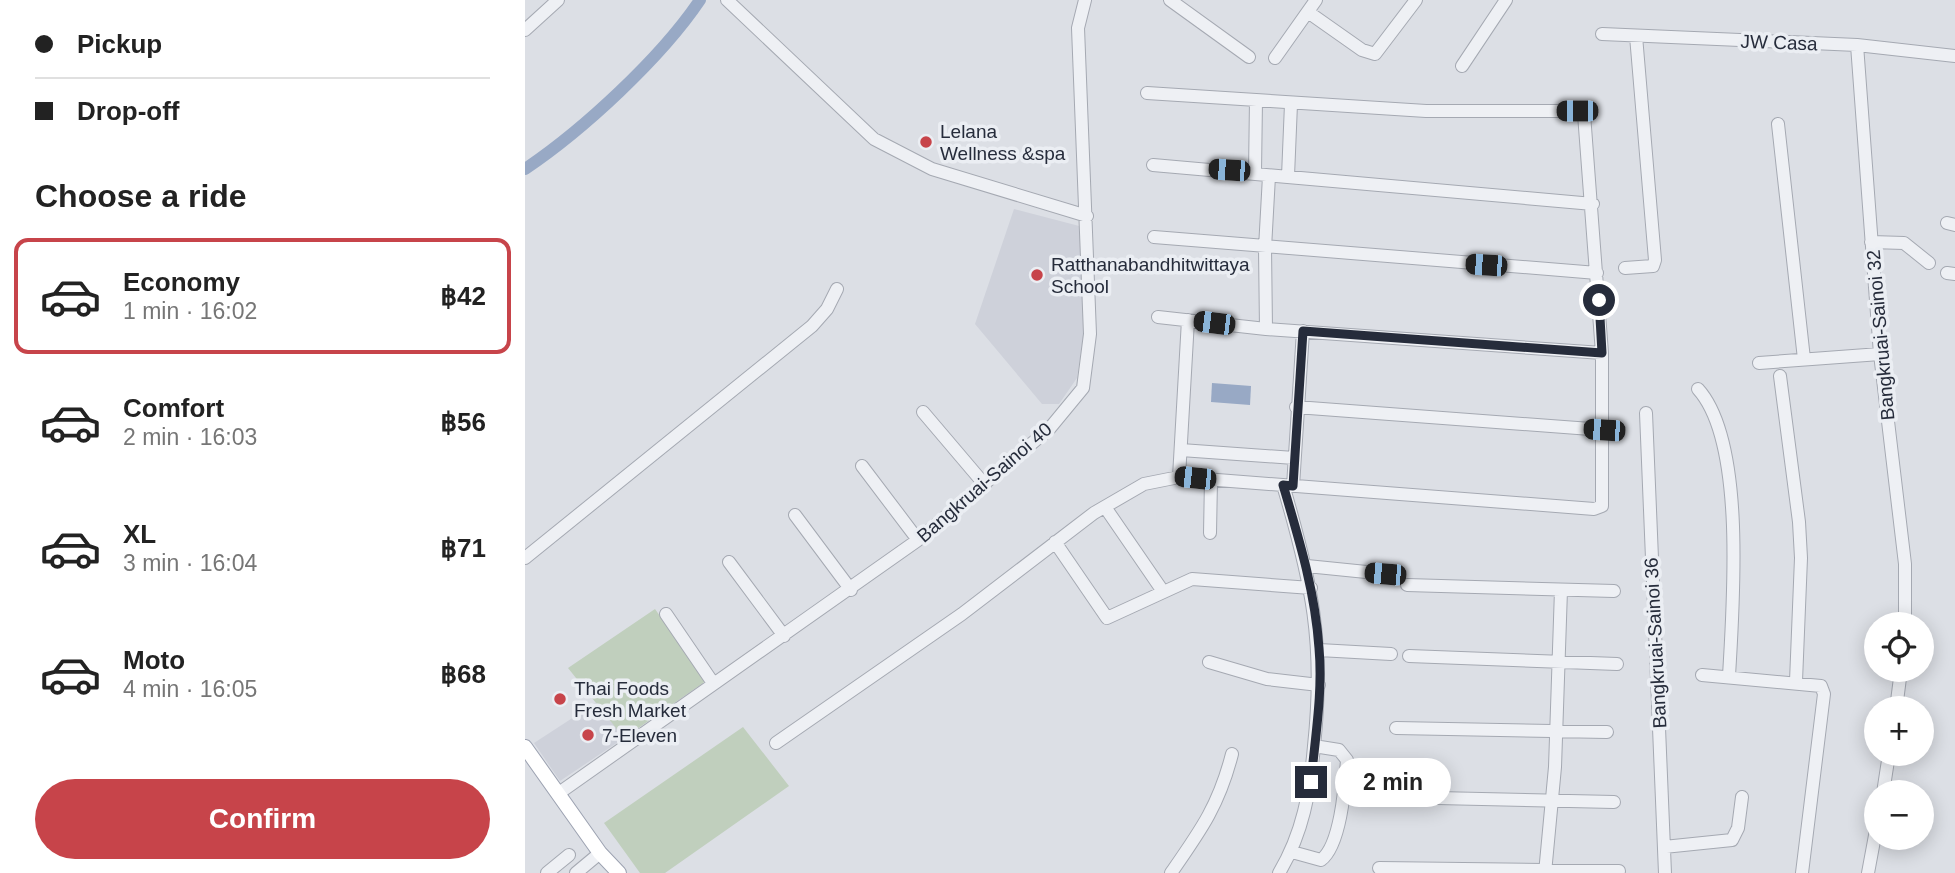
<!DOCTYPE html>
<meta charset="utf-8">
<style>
:root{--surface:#fff;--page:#f2f2f2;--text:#222;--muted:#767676;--line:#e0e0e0;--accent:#c7444a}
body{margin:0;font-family:Arial,sans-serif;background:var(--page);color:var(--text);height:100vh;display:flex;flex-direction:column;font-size:26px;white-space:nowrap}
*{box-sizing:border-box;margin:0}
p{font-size:23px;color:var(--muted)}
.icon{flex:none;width:38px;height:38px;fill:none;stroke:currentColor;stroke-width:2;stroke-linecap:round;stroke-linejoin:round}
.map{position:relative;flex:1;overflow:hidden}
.panel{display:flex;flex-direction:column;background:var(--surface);width:525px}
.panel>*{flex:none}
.hud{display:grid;align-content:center;height:154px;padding:0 35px;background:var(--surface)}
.fabs{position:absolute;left:1339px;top:612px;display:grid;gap:14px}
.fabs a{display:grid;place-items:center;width:70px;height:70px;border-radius:50%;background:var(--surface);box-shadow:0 4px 18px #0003;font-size:35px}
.end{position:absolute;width:32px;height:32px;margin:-16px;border:9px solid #262c3b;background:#fff;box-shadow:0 0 0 4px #fff}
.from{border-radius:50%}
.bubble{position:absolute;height:49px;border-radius:24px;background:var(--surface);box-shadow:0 4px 18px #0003;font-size:23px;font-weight:600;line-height:49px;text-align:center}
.car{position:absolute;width:21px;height:42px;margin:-21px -10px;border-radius:9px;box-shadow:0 0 5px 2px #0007;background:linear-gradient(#222 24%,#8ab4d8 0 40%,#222 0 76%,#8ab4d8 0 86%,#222 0)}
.hud b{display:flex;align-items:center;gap:24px;height:66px;font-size:26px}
.hud b+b{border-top:2px solid var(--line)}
.hud i{width:18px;height:18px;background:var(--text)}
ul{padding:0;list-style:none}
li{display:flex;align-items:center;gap:21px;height:116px;margin:0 14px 10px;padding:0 21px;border:4px solid transparent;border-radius:14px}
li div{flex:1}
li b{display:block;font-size:26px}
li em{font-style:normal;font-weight:600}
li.active{border-color:var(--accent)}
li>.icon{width:63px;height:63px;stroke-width:1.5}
h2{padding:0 35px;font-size:32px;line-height:84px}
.cta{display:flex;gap:14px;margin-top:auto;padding:14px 35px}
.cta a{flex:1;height:80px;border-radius:42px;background:var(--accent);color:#fff;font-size:28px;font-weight:600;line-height:80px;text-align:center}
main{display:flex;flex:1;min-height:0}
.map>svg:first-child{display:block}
.built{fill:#ced1da}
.green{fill:#c0cfbd}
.water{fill:#98a9c5}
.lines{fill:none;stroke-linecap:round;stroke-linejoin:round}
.canal{stroke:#98a9c5;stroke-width:12}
.minor-casing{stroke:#a5a9b2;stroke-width:14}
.major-casing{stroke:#9ca2b1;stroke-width:16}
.minor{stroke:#eef0f4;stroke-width:12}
.major{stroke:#fff;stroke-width:14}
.route{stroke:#262c3b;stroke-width:9}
.poi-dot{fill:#c7444a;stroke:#ebeef3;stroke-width:2.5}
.labels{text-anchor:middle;stroke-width:7;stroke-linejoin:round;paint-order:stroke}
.street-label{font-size:19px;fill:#262c3b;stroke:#ebeef3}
.poi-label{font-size:19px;fill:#262c3b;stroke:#ebeef3;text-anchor:start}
</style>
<main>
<section class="panel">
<div class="hud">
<b><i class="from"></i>Pickup</b>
<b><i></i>Drop-off</b>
</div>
<h2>Choose a ride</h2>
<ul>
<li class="active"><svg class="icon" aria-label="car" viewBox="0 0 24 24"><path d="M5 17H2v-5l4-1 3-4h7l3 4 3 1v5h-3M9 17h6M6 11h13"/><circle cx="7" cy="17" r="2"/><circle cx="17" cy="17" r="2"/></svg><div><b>Economy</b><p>1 min · 16:02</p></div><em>฿42</em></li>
<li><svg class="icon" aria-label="car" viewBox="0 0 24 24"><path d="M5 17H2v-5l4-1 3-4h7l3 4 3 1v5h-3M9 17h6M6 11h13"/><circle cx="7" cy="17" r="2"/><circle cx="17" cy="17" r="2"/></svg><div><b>Comfort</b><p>2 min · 16:03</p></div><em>฿56</em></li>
<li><svg class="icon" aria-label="car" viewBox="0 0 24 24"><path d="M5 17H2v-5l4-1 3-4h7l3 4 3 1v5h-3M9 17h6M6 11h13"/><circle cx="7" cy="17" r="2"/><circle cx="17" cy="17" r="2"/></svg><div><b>XL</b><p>3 min · 16:04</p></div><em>฿71</em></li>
<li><svg class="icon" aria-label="car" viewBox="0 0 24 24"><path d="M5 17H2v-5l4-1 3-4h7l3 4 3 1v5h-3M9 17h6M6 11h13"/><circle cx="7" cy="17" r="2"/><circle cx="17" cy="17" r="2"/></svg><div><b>Moto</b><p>4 min · 16:05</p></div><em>฿68</em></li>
</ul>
<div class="cta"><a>Confirm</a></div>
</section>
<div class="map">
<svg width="1430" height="873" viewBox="0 0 1430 873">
<rect width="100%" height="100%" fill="#dcdfe5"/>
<path class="built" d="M489 209 558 227 559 331 552 378 534 404H517L450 324Z
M72 702 99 738 35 781 9 743Z"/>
<path class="green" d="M130 609 181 681 99 738 43 668Z
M218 727 264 786 140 873H115L79 823Z"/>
<path class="water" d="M687 383 726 386 725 405 686 402Z"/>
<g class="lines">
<path class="canal" d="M0 169C58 130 136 58 175 0"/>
<g class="minor-casing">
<path id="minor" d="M202 0 349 139 407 169 562 216
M645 0 724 57
M783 12 837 50 850 54 891 0
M0 30 33 0
M1077 34 1332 45 1430 56
M1332 45 1355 354 1380 564V625
M750 58 791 0
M937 66 981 0
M1253 124 1279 359
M628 165 1068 204
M730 172 731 100
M763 176 766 104
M1422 223 1430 225
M629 237 1072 273
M1346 242 1379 243 1404 263
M1100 268 1128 266 1130 260 1111 36
M1422 273 1430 274
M633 317 741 329 1077 353
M741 329 740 248 744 176
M1234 363 1355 354
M1255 376 1274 522 1276 558 1271 681
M1173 389C1221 442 1208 605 1204 676
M771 407 1079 430
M398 412 460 485
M1121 413 1140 873
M656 450 769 458
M337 466 393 540
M654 477 663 320
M768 486 778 331
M580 507 637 590
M270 515 326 590
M685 533 686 480
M530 542 582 618 667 579 786 588
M0 558 287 326 302 309 312 289
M204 562 259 636
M782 566 861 574
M882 585 1089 591
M141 614 188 683
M794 650 866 654
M884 656 1092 664
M684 662 742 679 794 685
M1177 675 1296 686 1299 694 1277 873
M1371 709 1376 670
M871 728 1082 732
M251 743 437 614 569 513 619 484 654 477 1069 509 1077 506V353L1059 114 1052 111H901L622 93
M34 793 393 540 525 428 558 388 565 334 553 28 560 0
M1358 793 1364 754
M868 797 1089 802
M1139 847 1207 840 1213 828 1217 797
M767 852 796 860C816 845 820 785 822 760L814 750 789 746
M854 868 1094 871
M22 873 44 855
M51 873 75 853
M646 873C676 830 694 805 707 754
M754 873C778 833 785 792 789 746 800 643 787 583 758 485
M1020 873 1030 767 1036 590
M1343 873 1351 830"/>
</g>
<g class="major-casing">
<path id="major" d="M0 747 75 853 94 873"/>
</g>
<use href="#minor" class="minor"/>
<use href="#major" class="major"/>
</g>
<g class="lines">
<path class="route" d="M786 782C790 738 798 692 794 648 790 591 774 539 758 485L768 486 778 331 1077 353 1074 300"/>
</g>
<g class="poi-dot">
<circle cx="401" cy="142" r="7"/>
<circle cx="512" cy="275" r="7"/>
<circle cx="35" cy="699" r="7"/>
<circle cx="63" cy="735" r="7"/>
</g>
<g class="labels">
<g class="street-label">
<text transform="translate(1254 42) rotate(2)" y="7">JW Casa</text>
<text transform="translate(1355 335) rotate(-95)" y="7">Bangkruai-Sainoi 32</text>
<text transform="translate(459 482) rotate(-41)" y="7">Bangkruai-Sainoi 40</text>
<text transform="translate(1130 643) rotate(-93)" y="7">Bangkruai-Sainoi 36</text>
</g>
<g class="poi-label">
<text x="415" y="138">Lelana<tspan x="415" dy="22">Wellness &amp;spa</tspan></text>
<text x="526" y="271">Ratthanabandhitwittaya<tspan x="526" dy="22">School</tspan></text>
<text x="49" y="695">Thai Foods<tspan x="49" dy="22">Fresh Market</tspan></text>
<text x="77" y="742">7-Eleven</text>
</g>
</g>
</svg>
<div class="fabs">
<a><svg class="icon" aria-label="locate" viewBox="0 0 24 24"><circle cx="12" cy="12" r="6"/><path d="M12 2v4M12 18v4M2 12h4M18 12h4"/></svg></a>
<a>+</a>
<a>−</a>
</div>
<i class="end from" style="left:1074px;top:300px"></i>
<i class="end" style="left:786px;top:782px"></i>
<div class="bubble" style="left:810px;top:758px;width:116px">2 min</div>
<i class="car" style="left:1052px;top:111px;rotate:270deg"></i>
<i class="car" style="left:704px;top:170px;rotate:274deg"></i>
<i class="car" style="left:961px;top:265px;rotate:274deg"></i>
<i class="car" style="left:689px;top:323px;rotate:277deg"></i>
<i class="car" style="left:1079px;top:430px;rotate:274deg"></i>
<i class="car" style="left:670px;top:478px;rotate:276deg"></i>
<i class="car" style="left:860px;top:574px;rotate:275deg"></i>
</div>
</main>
